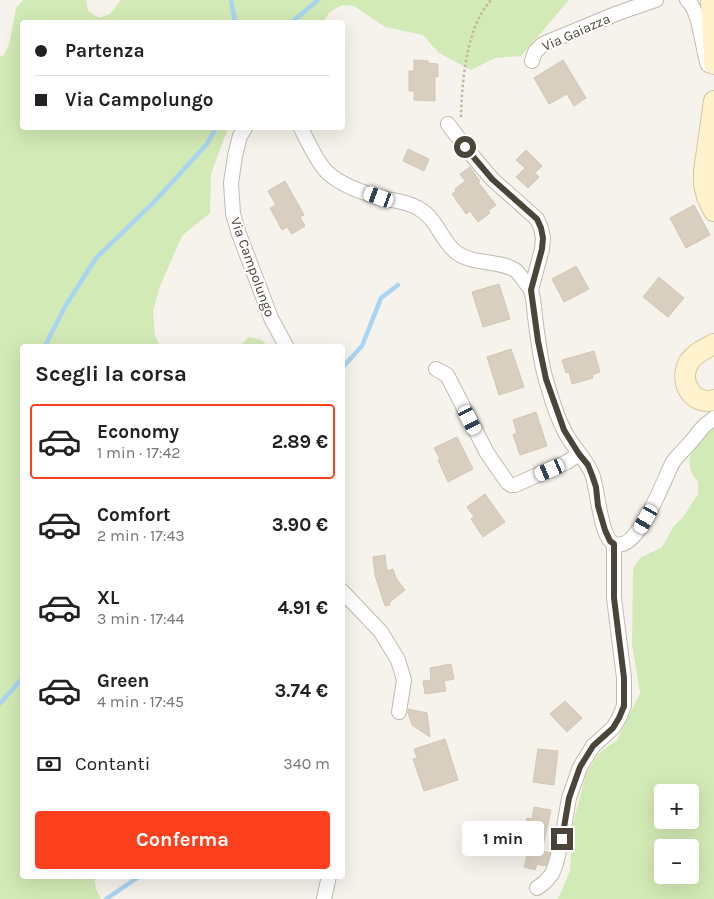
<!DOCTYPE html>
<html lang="it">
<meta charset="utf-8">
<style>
:root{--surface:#fff;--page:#f6f6f6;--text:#222;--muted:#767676;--line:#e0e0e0;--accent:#fc3f1d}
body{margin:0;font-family:Karla,sans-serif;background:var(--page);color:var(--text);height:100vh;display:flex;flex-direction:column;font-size:19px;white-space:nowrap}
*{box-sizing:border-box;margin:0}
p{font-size:16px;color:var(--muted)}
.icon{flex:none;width:28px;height:28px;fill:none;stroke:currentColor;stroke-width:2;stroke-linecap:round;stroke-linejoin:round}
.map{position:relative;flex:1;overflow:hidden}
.panel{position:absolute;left:20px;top:344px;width:325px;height:535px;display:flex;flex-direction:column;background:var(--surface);border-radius:5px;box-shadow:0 5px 20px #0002}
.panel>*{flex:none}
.top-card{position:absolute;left:20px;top:20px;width:325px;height:110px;border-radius:5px;box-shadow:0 5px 20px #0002;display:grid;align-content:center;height:110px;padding:0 15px;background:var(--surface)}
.buttons{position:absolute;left:654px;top:784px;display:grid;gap:10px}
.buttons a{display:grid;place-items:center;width:45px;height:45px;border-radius:5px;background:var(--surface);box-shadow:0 5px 20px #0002;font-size:25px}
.end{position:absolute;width:22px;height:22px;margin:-11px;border:6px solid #4b4439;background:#fff;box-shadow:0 0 0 2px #fff}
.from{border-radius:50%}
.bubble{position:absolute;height:35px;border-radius:5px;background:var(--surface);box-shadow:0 5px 20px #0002;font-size:16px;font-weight:700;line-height:35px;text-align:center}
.car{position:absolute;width:15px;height:30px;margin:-15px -8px;border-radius:6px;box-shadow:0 0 4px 1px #0007;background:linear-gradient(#fff 24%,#345 0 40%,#fff 0 76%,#345 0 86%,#fff 0)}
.top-card b{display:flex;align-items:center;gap:18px;height:48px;font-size:19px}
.top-card b+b{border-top:1px solid var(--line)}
.top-card i{width:12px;height:12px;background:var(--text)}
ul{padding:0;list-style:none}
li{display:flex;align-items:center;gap:15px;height:75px;margin:0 10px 8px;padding:0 5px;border:2px solid transparent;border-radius:5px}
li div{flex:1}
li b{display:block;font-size:19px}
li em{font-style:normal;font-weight:700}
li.on{border-color:var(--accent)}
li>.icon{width:45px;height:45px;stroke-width:1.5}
h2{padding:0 15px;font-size:22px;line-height:60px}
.pay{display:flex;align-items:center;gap:12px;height:55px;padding:0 15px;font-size:19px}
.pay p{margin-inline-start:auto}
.action{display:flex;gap:10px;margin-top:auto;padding:10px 15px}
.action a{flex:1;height:58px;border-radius:5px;background:var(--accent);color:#fff;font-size:20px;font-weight:700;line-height:58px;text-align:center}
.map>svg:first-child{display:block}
.green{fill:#d2eab5;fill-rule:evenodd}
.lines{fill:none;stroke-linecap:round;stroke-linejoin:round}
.stream{stroke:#a9d4f2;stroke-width:4.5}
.building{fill:#d8cfc1;stroke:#d3c7b4}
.street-casing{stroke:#c2bbae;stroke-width:16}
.secondary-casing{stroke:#d6c79b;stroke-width:22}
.path{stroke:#c4b79f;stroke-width:2.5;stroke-dasharray:2.5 2.5;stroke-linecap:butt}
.street{stroke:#fff;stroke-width:14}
.secondary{stroke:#fff3cd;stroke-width:20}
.route{stroke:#4b4439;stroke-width:6}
.labels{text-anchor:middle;stroke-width:4;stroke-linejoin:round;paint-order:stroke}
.street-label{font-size:14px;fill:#4b4439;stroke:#fff}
</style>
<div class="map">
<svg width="714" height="899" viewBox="0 0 714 899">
<rect width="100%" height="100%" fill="#f6f3ec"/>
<path class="green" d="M23 0H86L88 11 99 18 110 14 121 0H569L521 56 495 58 471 70 439 53 423 35 385 27 354 6 342 5 330 12 323 22H22V128H228L211 174 210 213 182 236 160 286 153 311 155 336 160 346H22V876H94L96 889 101 899H0V56H3L9 45 16 8Z
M249 337 262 340 267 346H240Z
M714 425V899H558L570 871 573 823 586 774 599 753 617 740 640 693 632 644 633 568 640 558 662 547 674 526 683 517 698 494V482L691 472 689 459 694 448ZM662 792H690V820H662ZM662 848H690V875H662Z"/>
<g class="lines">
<path class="stream" d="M231 0 235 22
M292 22 318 0
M45 346 66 305 96 258 154 202 207 144 216 128
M342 368 362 346 381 298 398 285
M0 703 22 679
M106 899 140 876"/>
</g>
<path class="building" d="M414 60 428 61V63L438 64V77L435 76V101L414 100V91H409V71H414Z
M563 60 586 98 574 106 567 94 549 104 534 78Z
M408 149 429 159 424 171 403 161Z
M526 150 542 166 535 173 539 177 528 188 516 177 525 168 516 160Z
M470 167 480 181 478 182 496 205 488 211 490 213 478 222 470 211 466 214 452 194 456 191 455 189 465 181 460 174Z
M285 181 304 215 300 217 305 226 292 234 287 227 282 230 270 208 276 205 268 191Z
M694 205 710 235 686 248 670 218Z
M576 266 589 289 564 302 552 279Z
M659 277 684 298 668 317 643 297Z
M499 284 510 319 483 327 472 292Z
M511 349 524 387 499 395 487 357Z
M594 351 600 372 592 375 593 378 572 384 569 372 566 373 562 360Z
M536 412 547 446 520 455 513 435 517 433 513 420Z
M457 437 473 469 448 482 438 460 440 459 434 448Z
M485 494 505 522 483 537 471 519 474 517 467 507Z
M385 555 387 571 393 569 396 578 405 590 390 602V605L385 606 375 575 373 557Z
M451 664 454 679 444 681 446 691 425 694 423 681 431 680 430 668Z
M565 701 582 718 567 732 550 714Z
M408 709 427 713 430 737 412 725 408 713Z
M445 739 458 780 424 791 413 759 417 758 414 749Z
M538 749 558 751 554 785 533 782Z
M534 807 551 810 542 851 550 853 548 860 546 866 537 864 535 870 524 867 529 849H497L498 836H523L527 818 532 819Z"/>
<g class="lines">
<g class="street-casing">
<path id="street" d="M687 0C700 10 702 48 708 65
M532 61 535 52 543 44 618 13 656 0
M448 124 465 147 492 179 537 219 541 228 543 238 542 249 531 290
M245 128 240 136 235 156 231 183 233 214 239 234 271 318 286 346
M301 128C307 140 317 163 328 173 341 185 361 192 378 197 392 201 406 201 418 208 438 219 440 240 457 253 474 265 500 260 515 270 519 273 522 278 525 282 527 284 530 288 531 291 534 299 534 309 535 317 538 338 540 360 546 380 551 397 556 415 564 430 571 446 586 458 592 474 598 488 600 540 615 544 639 552 664 478 673 462 677 456 683 451 688 445 694 439 699 431 705 425 708 423 711 421 714 418
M436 369 447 375 487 453 507 482 511 485H515L567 462 579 454
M342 591 381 632 398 660 404 680 399 712
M537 888 545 882 552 874 556 863 562 839 569 798 580 767 593 746 613 728 619 718 624 706V678L614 598V544
M324 899 329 876"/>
</g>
<g class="secondary-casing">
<path id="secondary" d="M711 0 714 64
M714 101 704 171V184L707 197 714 211
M714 344C705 349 695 353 689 362 678 381 692 406 714 400"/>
</g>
<path class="path" d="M461 117C462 82 466 27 491 0"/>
<use href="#street" class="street"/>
<use href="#secondary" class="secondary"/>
</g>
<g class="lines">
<path class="route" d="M465 147 492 179 537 219 541 228 543 238 542 249 531 290 538 341 546 379 564 430 579 454 588 465 592 475 596 487 598 506 605 530 610 541 614 544V598L624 678V706L619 718 613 728 593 746 580 767 569 798 562 839"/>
</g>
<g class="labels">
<g class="street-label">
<text transform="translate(576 32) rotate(-24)" y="5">Via Gaiazza</text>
<text transform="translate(253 267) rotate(70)" y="5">Via Campolungo</text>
</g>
</g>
</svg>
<div class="buttons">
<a>+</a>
<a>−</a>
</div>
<i class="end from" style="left:465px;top:147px"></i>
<i class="end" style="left:562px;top:839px"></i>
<div class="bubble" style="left:462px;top:821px;width:82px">1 min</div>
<i class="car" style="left:379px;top:197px;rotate:290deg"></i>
<i class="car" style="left:470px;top:420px;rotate:153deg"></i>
<i class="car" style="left:550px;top:470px;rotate:247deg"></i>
<i class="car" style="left:646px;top:519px;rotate:210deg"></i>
<div class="top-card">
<b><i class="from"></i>Partenza</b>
<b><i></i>Via Campolungo</b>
</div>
<section class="panel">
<h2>Scegli la corsa</h2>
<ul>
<li class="on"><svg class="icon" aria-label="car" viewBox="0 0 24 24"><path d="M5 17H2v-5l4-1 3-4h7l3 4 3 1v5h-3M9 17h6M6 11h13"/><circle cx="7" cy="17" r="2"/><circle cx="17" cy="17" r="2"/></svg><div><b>Economy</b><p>1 min · 17:42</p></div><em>2.89 €</em></li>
<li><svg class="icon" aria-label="car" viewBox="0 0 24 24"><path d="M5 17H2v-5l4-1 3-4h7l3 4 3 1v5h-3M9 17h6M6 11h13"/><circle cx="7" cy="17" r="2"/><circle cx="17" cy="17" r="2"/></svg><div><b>Comfort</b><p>2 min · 17:43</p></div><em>3.90 €</em></li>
<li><svg class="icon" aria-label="car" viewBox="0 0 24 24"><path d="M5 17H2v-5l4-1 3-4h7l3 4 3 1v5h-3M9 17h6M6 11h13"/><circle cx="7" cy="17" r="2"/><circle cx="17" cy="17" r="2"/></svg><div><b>XL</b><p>3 min · 17:44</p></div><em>4.91 €</em></li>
<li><svg class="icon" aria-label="car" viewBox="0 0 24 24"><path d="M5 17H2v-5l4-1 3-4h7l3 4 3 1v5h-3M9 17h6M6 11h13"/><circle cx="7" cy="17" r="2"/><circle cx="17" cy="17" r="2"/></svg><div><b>Green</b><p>4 min · 17:45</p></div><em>3.74 €</em></li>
</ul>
<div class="pay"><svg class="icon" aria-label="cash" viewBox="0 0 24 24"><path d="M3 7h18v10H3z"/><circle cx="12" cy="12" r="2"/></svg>Contanti<p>340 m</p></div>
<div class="action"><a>Conferma</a></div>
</section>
</div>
